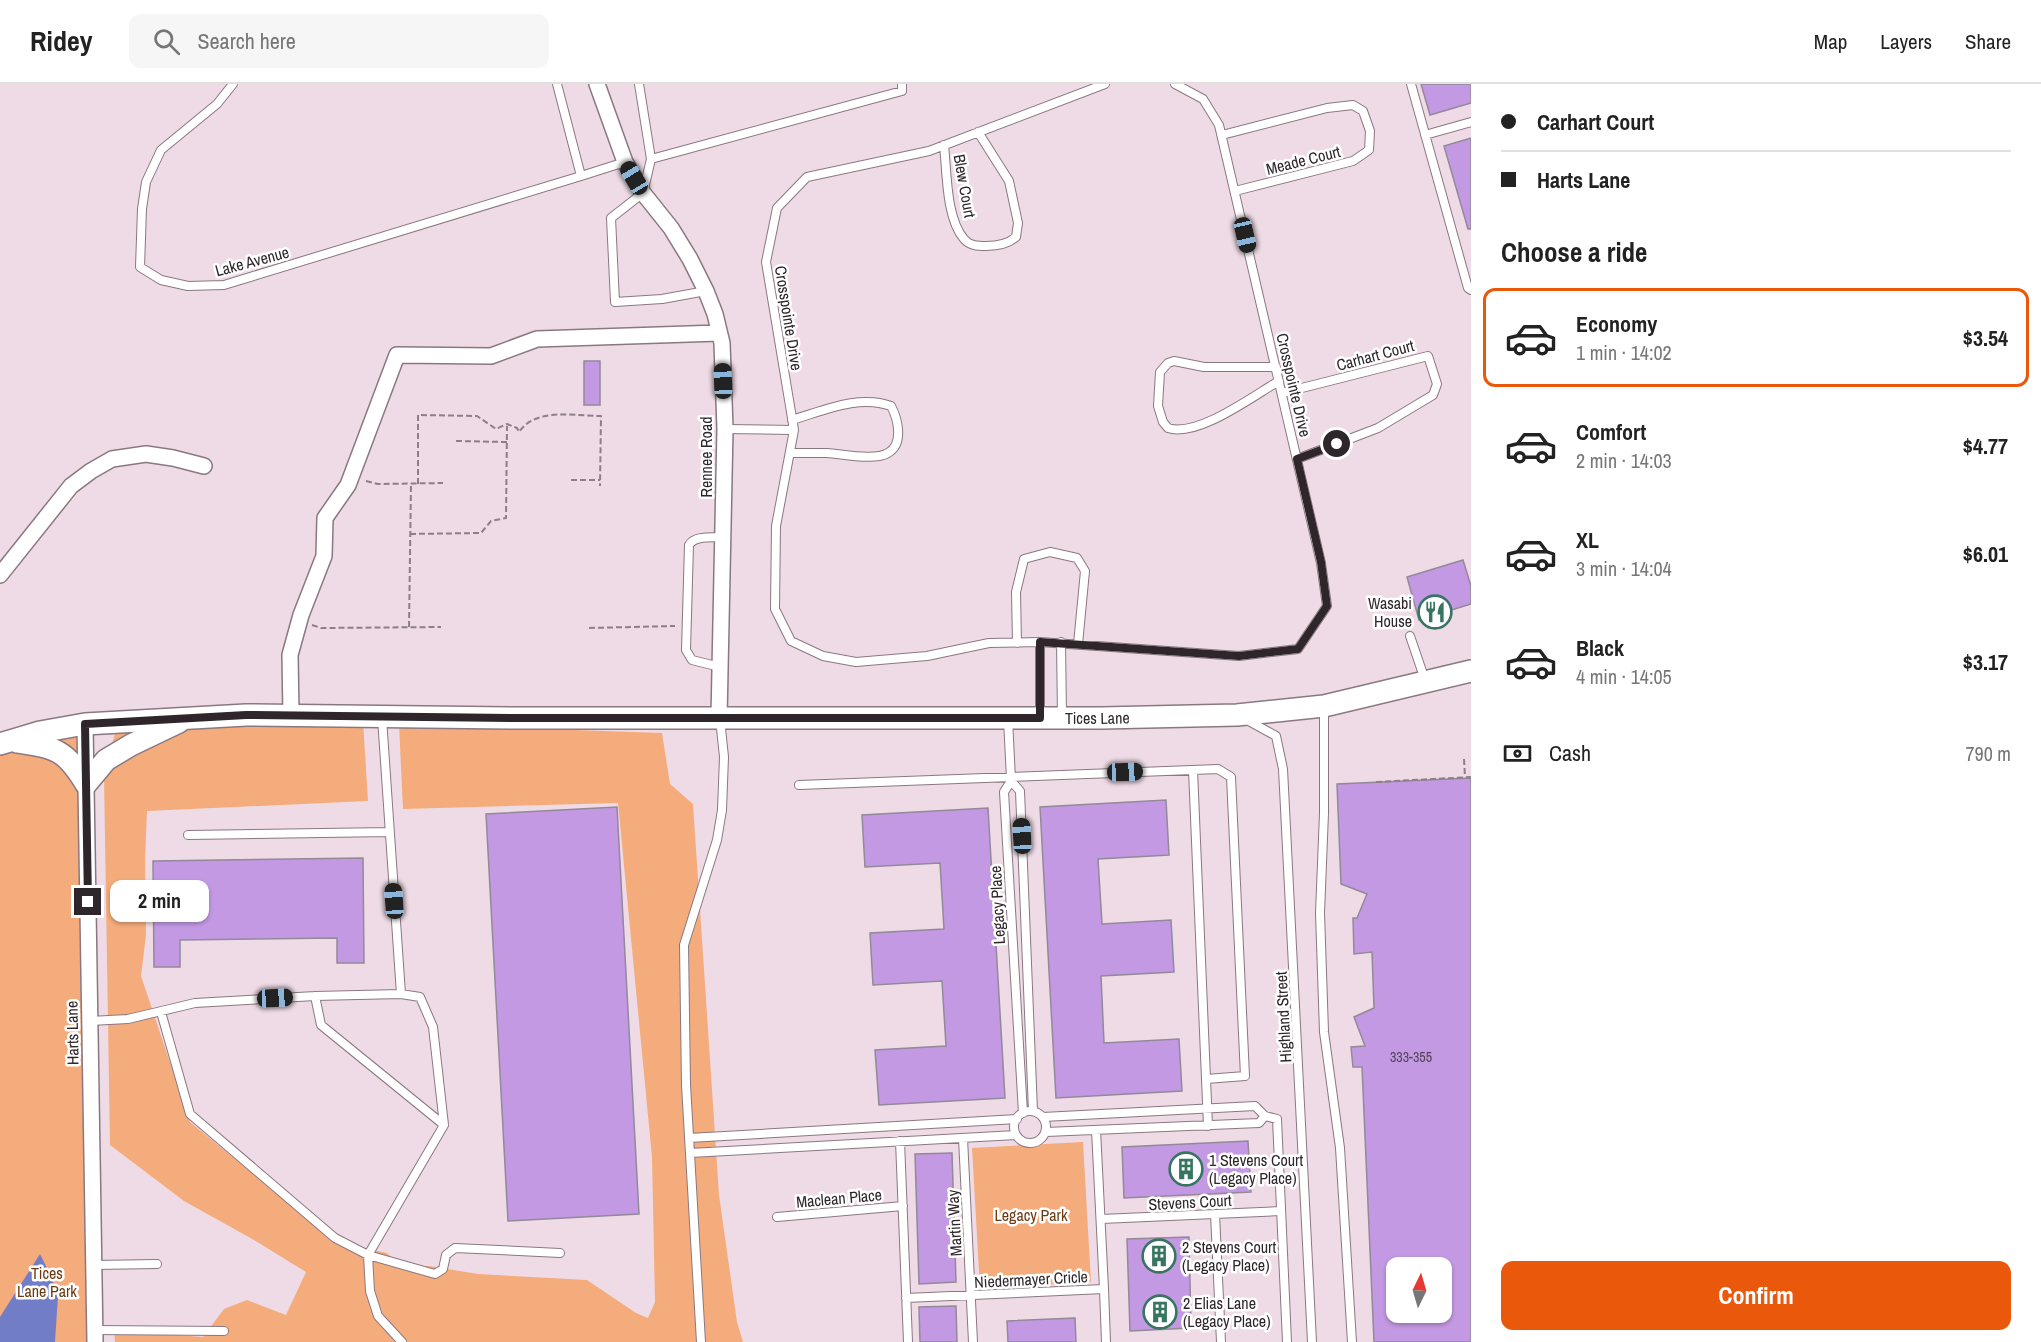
<!DOCTYPE html>
<meta charset="utf-8">
<style>
:root{--surface:#fff;--page:#f6f6f6;--text:#222;--muted:#767676;--line:#e0e0e0;--accent:#ea580c}
body{margin:0;font-family:"Archivo Narrow",sans-serif;background:var(--page);color:var(--text);height:100vh;display:flex;flex-direction:column;font-size:22px;white-space:nowrap}
*{box-sizing:border-box;margin:0}
p{font-size:20px;color:var(--muted)}
.icon{flex:none;width:33px;height:33px;fill:none;stroke:currentColor;stroke-width:2;stroke-linecap:round;stroke-linejoin:round}
.map{position:relative;flex:1;overflow:hidden}
.side{display:flex;flex-direction:column;background:var(--surface);width:570px}
.side>*{flex:none}
.guide{display:grid;align-content:center;height:132px;padding:0 30px;background:var(--surface)}
.needle{width:39px;rotate:5deg}
.controls{position:absolute;left:1386px;top:1173px;display:grid;gap:12px}
.controls a{display:grid;place-items:center;width:66px;height:66px;border-radius:12px;background:var(--surface);box-shadow:0 2px 4px #0004;font-size:30px}
.end{position:absolute;width:27px;height:27px;margin:-14px;border:8px solid #2e262a;background:#fff;box-shadow:0 0 0 3px #fff}
.from{border-radius:50%}
.bubble{position:absolute;height:42px;border-radius:12px;background:var(--surface);box-shadow:0 2px 4px #0004;font-size:20px;font-weight:800;line-height:42px;text-align:center}
.car{position:absolute;width:18px;height:36px;margin:-18px -9px;border-radius:8px;box-shadow:0 0 4px 2px #0007;background:linear-gradient(#222 24%,#8ab4d8 0 40%,#222 0 76%,#8ab4d8 0 86%,#222 0)}
.guide b{display:flex;align-items:center;gap:21px;height:57px;font-size:22px}
.guide b+b{border-top:2px solid var(--line)}
.guide i{width:15px;height:15px;background:var(--text)}
ul{padding:0;list-style:none}
li{display:flex;align-items:center;gap:18px;height:99px;margin:0 12px 9px;padding:0 18px;border:3px solid transparent;border-radius:12px}
li div{flex:1}
li b{display:block;font-size:22px}
li em{font-style:normal;font-weight:800}
li.current{border-color:var(--accent)}
li>.icon{width:54px;height:54px;stroke-width:1.5}
h2{padding:0 30px;font-size:27px;line-height:72px}
.pay{display:flex;align-items:center;gap:15px;height:66px;padding:0 30px;font-size:22px}
.pay p{margin-inline-start:auto}
.action{display:flex;gap:12px;margin-top:auto;padding:12px 30px}
.action a{flex:1;height:69px;border-radius:12px;background:var(--accent);color:#fff;font-size:24px;font-weight:800;line-height:69px;text-align:center}
header{display:flex;align-items:center;gap:36px;box-sizing:border-box;height:84px;padding:0 30px;background:var(--surface);border-bottom:2px solid var(--line)}
header strong{font-size:28px}
nav{display:flex;gap:33px;margin-inline-start:auto;font-size:21px}
.search{width:420px;height:54px;background:var(--page);display:flex;align-items:center;gap:15px;box-sizing:border-box;padding:0 21px;border-radius:12px;color:var(--muted);font-size:22px}
main{display:flex;flex:1;min-height:0}
.map>svg:first-child{display:block}
.green{fill:#f5ac7c}
.water{fill:#717ec7}
.building{fill:#c399e3;stroke:#928999;stroke-width:1.5;fill-rule:evenodd}
.lines{fill:none;stroke-linecap:round;stroke-linejoin:round}
.lane-casing{stroke:#8a7881;stroke-width:10}
.street-casing{stroke:#8a7881;stroke-width:18}
.secondary-casing{stroke:#8a7881;stroke-width:24}
.path{stroke:#8d7f86;stroke-width:2;stroke-dasharray:6 3;stroke-linecap:butt}
.lane{stroke:#fff;stroke-width:8}
.street{stroke:#fff;stroke-width:15}
.secondary{stroke:#fff;stroke-width:21}
.route{stroke:#2e262a;stroke-width:8}
.labels{text-anchor:middle;stroke-width:5;stroke-linejoin:round;paint-order:stroke}
.number-label{font-size:14px;fill:#534358}
.street-label{font-size:16px;fill:#2e262a;stroke:#fff}
.poi-label{font-size:16px;fill:#2e262a;stroke:#fff;text-anchor:start}
.park-label{font-size:16px;fill:#6b3a14;stroke:#fff}
</style>
<header>
<strong>Ridey</strong>
<div class="search"><svg class="icon" aria-label="search" viewBox="0 0 24 24"><circle cx="10" cy="10" r="6"/><path d="M15 15l6 6"/></svg>Search here</div>
<nav><a>Map</a><a>Layers</a><a>Share</a></nav>
</header>
<main>
<div class="map">
<svg width="1471" height="1258" viewBox="0 0 1471 1258">
<rect width="100%" height="100%" fill="#eedbe5"/>
<path class="green" d="M363 637 368 717 147 727 145 776 146 851 141 892 190 1038 336 1158 387 1169 401 1182H429L478 1190 587 1196 636 1229 648 1234 655 1218 652 1073 618 719 403 725 399 640 662 649 670 700 693 720 719 1111 737 1238 743 1258H115L114 1246 203 1253 224 1225 247 1216 286 1231 306 1188 254 1156 184 1117 110 1061 104 692 117 642Z
M85 640 95 1258H0V660Z
M1083 1058 1091 1198 980 1205 972 1064Z"/>
<path class="water" d="M40 1170 52 1194 58 1212 55 1258H0V1233Z"/>
<path class="building" d="M1421 0H1471V19L1430 31Z
M1471 54V145H1468L1444 62Z
M584 277H600V321H584Z
M1463 476 1471 502V520L1419 536 1407 493Z
M1471 694V1258H1374L1362 983H1353L1351 963 1365 962 1354 933 1374 924 1372 868 1354 870 1353 834H1357L1367 810 1341 800 1337 700ZM1396 1184H1442V1228H1396Z
M1166 716 1169 771 1098 775 1102 840 1171 836 1174 888 1101 892 1104 959 1179 955 1182 1007 1056 1014 1040 723Z
M617 723 639 1130 508 1137 486 730Z
M988 724 1005 1014 879 1021 875 966 946 962 942 897 873 901 870 849 944 845 940 779 865 783 862 731Z
M363 774 364 879H337V854L180 856V883H154L153 777Z
M1248 1057 1251 1108 1124 1114 1122 1063Z
M952 1069 956 1198 919 1200 915 1070Z
M1189 1153 1191 1244 1130 1247 1127 1155Z
M956 1222 957 1258H920L919 1223Z
M1075 1234 1076 1258H1008L1007 1237Z"/>
<g class="lines">
<g class="lane-casing">
<path id="lane" d="M233 0 217 20 161 66 146 98 142 125 140 183 161 196 188 202 224 201 581 92 557 0
M639 0 651 75 643 109 611 134 615 218 662 215 706 207
M1105 0 929 67 807 93 777 124 766 178 794 346 776 442 775 525 791 557 823 572 856 578 927 572 989 559 1040 558 1239 572 1298 565 1327 522 1321 479 1219 41 1203 15 1175 0
M1411 0 1468 204 1471 206
M1222 51 1327 24 1353 21 1363 27 1370 47 1369 66 1353 77 1235 107
M1425 51 1471 38
M944 61C947 89 946 134 964 155 970 162 978 162 986 162 996 162 1008 160 1016 153L1018 139 1009 97 978 48
M651 75 902 7V0
M581 92 625 78
M1276 283H1204L1174 277 1168 279 1160 288 1158 322 1163 338 1168 344C1197 354 1253 312 1279 297
M1282 309 1428 272 1437 300 1433 311 1378 344 1297 375
M725 345 794 346
M790 369C802 369 815 369 827 369 843 370 875 377 888 369 904 360 898 335 891 322 859 310 823 327 792 336
M1410 552 1425 596
M1040 558V631
M1061 558 1062 632
M1017 559 1016 508 1024 475 1050 468 1077 474 1085 487 1078 560
M720 583 692 576 686 566 689 461C695 451 712 454 723 453
M1324 623V729L1320 829 1324 948 1340 1064 1352 1258
M1008 635 1011 695
M1247 636 1276 652 1283 685 1312 1258
M1193 686 1206 995
M1011 697 1004 708 1023 1029
M1011 697 1020 707 1033 1027
M799 701 1218 685 1231 693 1245 992 1206 995 1208 1042
M188 751 389 748
M401 910 420 913 433 943 444 1041 368 1171 370 1207 378 1232 402 1258
M315 912 321 941 444 1041
M161 928 190 1030 335 1154 368 1171 435 1190 443 1185 446 1171 455 1164 560 1169
M90 937 128 935 195 919 315 912 401 910 382 634
M1014 1043a16 16 0 1 1 32 0a16 16 0 1 1-32 0Z
M1043 1033 1255 1022 1265 1032 1277 1035 1287 1258
M1096 1046 1104 1205
M1046 1048 1259 1039 1265 1032
M689 1054 1017 1035
M963 1054 973 1258
M900 1057 908 1258
M690 1069 1016 1051
M1215 1130 1221 1258
M777 1133 903 1122
M1101 1135 1281 1127
M94 1181 157 1180
M906 1214 1104 1205 1106 1258
M95 1246 224 1247
M701 1258 686 1001 684 861 717 756 722 726 724 673 720 635"/>
</g>
<g class="street-casing">
<path id="street" d="M597 0 625 78 643 109 671 144 690 175 706 207 715 230 722 259 725 345 719 634
M0 491 71 402 91 387 112 375 146 370 173 374 204 382
M291 631 290 571 301 531 324 472 325 434 348 401 397 271 491 272 537 255 719 249
M85 640 95 1258"/>
</g>
<g class="secondary-casing">
<g id="secondary">
<path d="M17 658C56 664 65 665 86 700L106 676 131 661 179 638"/>
<path id="s1" d="M0 660 40 648 85 640 246 631 512 634H1102L1237 631 1324 622 1471 587"/>
</g>
</g>
<path class="path" d="M456 357 507 358
M571 396H600
M366 397 378 400 443 399
M418 400V331L477 332 496 345 507 340 517 344 519 348C536 323 575 332 601 332L600 402
M410 450 481 449 491 437 506 434 507 342
M312 541 321 544 441 543
M409 543 411 400
M589 544 675 542
M1464 675 1465 693
M1376 698 1471 693"/>
<use href="#lane" class="lane"/>
<use href="#street" class="street"/>
<use href="#secondary" class="secondary"/>
</g>
<g class="lines">
<path class="route" d="M88 818 85 640 246 631 512 634H1040V558L1239 572 1298 565 1327 522 1321 478 1297 375 1337 360"/>
</g>
<defs>
<g id="restaurant-ring" transform="scale(1.725)"><circle r="9.5" fill="#fff" stroke="#377561" stroke-width="1.5"/><path d="M-5-6h1v4h1v-4h1v4h1v-4h1v5L-1.5 .5V6h-2V.5L-5-1ZM5-6V6H3V1.5H1.5Q1.5-4 5-6Z" fill="#377561"/></g>
<g id="building-ring" transform="scale(1.725)"><circle r="9.5" fill="#fff" stroke="#377561" stroke-width="1.5"/><path d="M-4-6H4V6H1V3H-1V6H-4ZM-2.5-4.3h1.7v1.8h-1.7ZM.8-4.3h1.7v1.8H.8ZM-2.5-1h1.7V.8h-1.7ZM.8-1h1.7V.8H.8Z" fill="#377561"/></g>
</defs>
<g fill-rule="evenodd">
<use href="#restaurant-ring" x="1435" y="528"/>
<use href="#building-ring" x="1186" y="1085"/>
<use href="#building-ring" x="1159" y="1172"/>
<use href="#building-ring" x="1160" y="1228"/>
</g>
<g class="labels">
<g class="number-label">
<text x="1411" y="978">333-355</text>
</g>
<g class="street-label">
<text transform="translate(1303 76) rotate(-14)" y="6">Meade Court</text>
<text transform="translate(965 102) rotate(80)" y="6">Blew Court</text>
<text transform="translate(252 177) rotate(-15)" y="6">Lake Avenue</text>
<text transform="translate(789 234) rotate(81)" y="6">Crosspointe Drive</text>
<text transform="translate(1375 271) rotate(-15)" y="6">Carhart Court</text>
<text transform="translate(1294 301) rotate(77)" y="6">Crosspointe Drive</text>
<text transform="translate(706 373) rotate(-90)" y="6">Rennee Road</text>
<text dy="6" stroke="none"><textPath href="#s1" startOffset="1100">Tices Lane</textPath></text>
<text transform="translate(997 821) rotate(-93)" y="6">Legacy Place</text>
<text transform="translate(1283 933) rotate(-93)" y="6">Highland Street</text>
<text transform="translate(72 949) rotate(-91)" y="6">Harts Lane</text>
<text transform="translate(839 1114) rotate(-5)" y="6">Maclean Place</text>
<text transform="translate(1190 1118) rotate(-3)" y="6">Stevens Court</text>
<text transform="translate(954 1139) rotate(-93)" y="6">Martin Way</text>
<text transform="translate(1031 1195) rotate(-3)" y="6">Niedermayer Cricle</text>
</g>
<g class="poi-label">
<text x="1412" y="525" text-anchor="end">Wasabi<tspan x="1412" dy="18">House</tspan></text>
<text x="1209" y="1082">1 Stevens Court<tspan x="1209" dy="18">(Legacy Place)</tspan></text>
<text x="1182" y="1169">2 Stevens Court<tspan x="1182" dy="18">(Legacy Place)</tspan></text>
<text x="1183" y="1225">2 Elias Lane<tspan x="1183" dy="18">(Legacy Place)</tspan></text>
</g>
<g class="park-label">
<text x="1031" y="1137">Legacy Park</text>
<text x="47" y="1195">Tices<tspan x="47" dy="18">Lane Park</tspan></text>
</g>
</g>
</svg>
<div class="controls">
<a><svg class="needle" viewBox="-14 -14 28 28"><path d="M0-13l5 13h-10z" fill="#e53935"/><path d="M0 13l5-13h-10z" fill="#767676"/></svg></a>
</div>
<i class="end from" style="left:1337px;top:360px"></i>
<i class="end" style="left:88px;top:818px"></i>
<div class="bubble" style="left:110px;top:796px;width:99px">2 min</div>
<i class="car" style="left:634px;top:94px;rotate:329deg"></i>
<i class="car" style="left:1245px;top:151px;rotate:167deg"></i>
<i class="car" style="left:723px;top:297px;rotate:358deg"></i>
<i class="car" style="left:1125px;top:688px;rotate:88deg"></i>
<i class="car" style="left:1022px;top:752px;rotate:357deg"></i>
<i class="car" style="left:394px;top:817px;rotate:356deg"></i>
<i class="car" style="left:275px;top:914px;rotate:87deg"></i>
</div>
<section class="side">
<div class="guide">
<b><i class="from"></i>Carhart Court</b>
<b><i></i>Harts Lane</b>
</div>
<h2>Choose a ride</h2>
<ul>
<li class="current"><svg class="icon" aria-label="car" viewBox="0 0 24 24"><path d="M5 17H2v-5l4-1 3-4h7l3 4 3 1v5h-3M9 17h6M6 11h13"/><circle cx="7" cy="17" r="2"/><circle cx="17" cy="17" r="2"/></svg><div><b>Economy</b><p>1 min · 14:02</p></div><em>$3.54</em></li>
<li><svg class="icon" aria-label="car" viewBox="0 0 24 24"><path d="M5 17H2v-5l4-1 3-4h7l3 4 3 1v5h-3M9 17h6M6 11h13"/><circle cx="7" cy="17" r="2"/><circle cx="17" cy="17" r="2"/></svg><div><b>Comfort</b><p>2 min · 14:03</p></div><em>$4.77</em></li>
<li><svg class="icon" aria-label="car" viewBox="0 0 24 24"><path d="M5 17H2v-5l4-1 3-4h7l3 4 3 1v5h-3M9 17h6M6 11h13"/><circle cx="7" cy="17" r="2"/><circle cx="17" cy="17" r="2"/></svg><div><b>XL</b><p>3 min · 14:04</p></div><em>$6.01</em></li>
<li><svg class="icon" aria-label="car" viewBox="0 0 24 24"><path d="M5 17H2v-5l4-1 3-4h7l3 4 3 1v5h-3M9 17h6M6 11h13"/><circle cx="7" cy="17" r="2"/><circle cx="17" cy="17" r="2"/></svg><div><b>Black</b><p>4 min · 14:05</p></div><em>$3.17</em></li>
</ul>
<div class="pay"><svg class="icon" aria-label="cash" viewBox="0 0 24 24"><path d="M3 7h18v10H3z"/><circle cx="12" cy="12" r="2"/></svg>Cash<p>790 m</p></div>
<div class="action"><a>Confirm</a></div>
</section>
</main>
